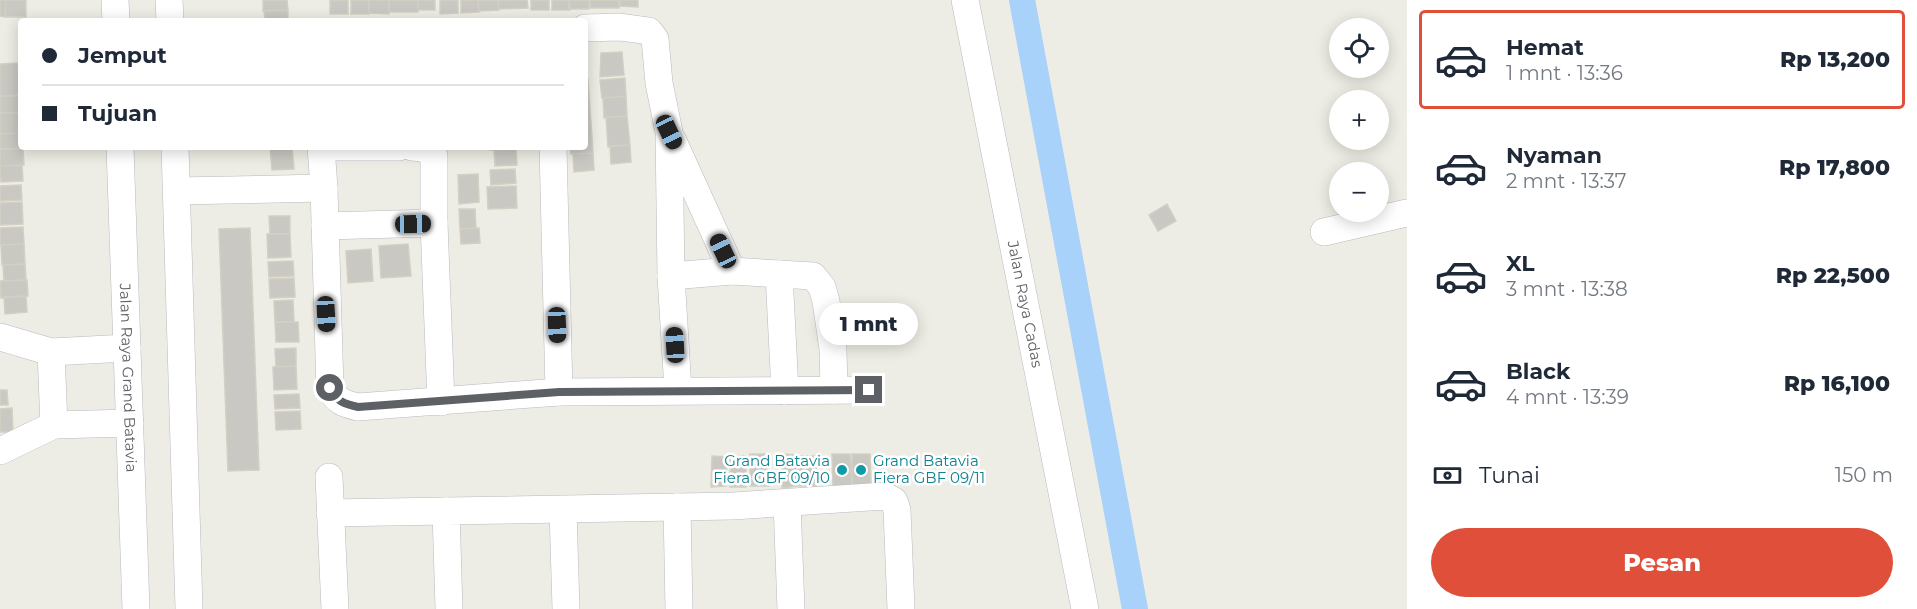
<!DOCTYPE html>
<html lang="id">
<meta charset="utf-8">
<style>
:root{--surface:#fff;--page:#f2f2f3;--text:#1f2937;--muted:#747a83;--line:#e0e1e3;--accent:#df4f3a}
body{margin:0;font-family:Montserrat,sans-serif;background:var(--page);color:var(--text);height:100vh;display:flex;flex-direction:column;font-size:22px;white-space:nowrap}
*{box-sizing:border-box;margin:0}
p{font-size:20px;color:var(--muted)}
.icon{flex:none;width:33px;height:33px;fill:none;stroke:currentColor;stroke-width:2;stroke-linecap:round;stroke-linejoin:round}
.map{position:relative;flex:1;overflow:hidden}
.side{display:flex;flex-direction:column;background:var(--surface);width:510px}
.side>*{flex:none}
.hud{position:absolute;left:18px;top:18px;width:570px;height:132px;border-radius:6px;box-shadow:0 3px 15px #0003;display:grid;align-content:center;height:132px;padding:0 24px;background:var(--surface)}
.fabs{position:absolute;left:1329px;top:18px;display:grid;gap:12px}
.fabs a{display:grid;place-items:center;width:60px;height:60px;border-radius:50%;background:var(--surface);box-shadow:0 3px 15px #0003;font-size:30px}
.end{position:absolute;width:27px;height:27px;margin:-14px;border:8px solid #5d6064;background:#fff;box-shadow:0 0 0 3px #fff}
.from{border-radius:50%}
.bubble{position:absolute;height:42px;border-radius:21px;background:var(--surface);box-shadow:0 3px 15px #0003;font-size:20px;font-weight:800;line-height:42px;text-align:center}
.car{position:absolute;width:18px;height:36px;margin:-18px -9px;border-radius:8px;box-shadow:0 0 4px 2px #0007;background:linear-gradient(#222 24%,#8ab4d8 0 40%,#222 0 76%,#8ab4d8 0 86%,#222 0)}
.hud b{display:flex;align-items:center;gap:21px;height:57px;font-size:22px}
.hud b+b{border-top:2px solid var(--line)}
.hud i{width:15px;height:15px;background:var(--text)}
ul{padding:10px 0 0;list-style:none}
li{display:flex;align-items:center;gap:18px;height:99px;margin:0 12px 9px;padding:0 12px;border:3px solid transparent;border-radius:6px}
li div{flex:1}
li b{display:block;font-size:22px}
li em{font-style:normal;font-weight:800}
li.current{border-color:var(--accent)}
li>.icon{width:54px;height:54px;stroke-width:1.5}
.pay{display:flex;align-items:center;gap:15px;height:66px;padding:0 24px;font-size:22px}
.pay p{margin-inline-start:auto}
.button{display:flex;gap:12px;margin-top:auto;padding:12px 24px}
.button a{flex:1;height:69px;border-radius:36px;background:var(--accent);color:#fff;font-size:24px;font-weight:800;line-height:69px;text-align:center}
main{display:flex;flex:1;min-height:0}
.map>svg:first-child{display:block}
.lines{fill:none;stroke-linecap:round;stroke-linejoin:round}
.canal{stroke:#a9d2fa;stroke-width:26}
.building{fill:#cac8c2;stroke:#d3cfc3;stroke-width:1.5}
.minor-casing{stroke:#b7babe;stroke-width:28}
.minor{stroke:#fff;stroke-width:27}
.route{stroke:#5d6064;stroke-width:8}
.culture-dot{fill:#0f9aa8;stroke:#fff;stroke-width:2}
.labels{text-anchor:middle;stroke-width:5;stroke-linejoin:round;paint-order:stroke}
.street-label{font-size:15px;fill:#5d6064;stroke:#fff}
.culture-label{font-size:15px;fill:#0d838f;stroke:#fff;text-anchor:end}
</style>
<main>
<div class="map">
<svg width="1407" height="609" viewBox="0 0 1407 609">
<rect width="100%" height="100%" fill="#eeede5"/>
<g class="lines">
<path class="canal" d="M1022 0 1135 609"/>
</g>
<path class="building" d="M0 0H6L5 17 0 16Z
M6 0H26V17H5Z
M263 0H287L288 10 263 11Z
M330 0H348V14H330Z
M351 0H369V14H351Z
M369 0H389V14L369 13Z
M389 0H418V12H389Z
M418 0H435V10H418Z
M440 0H458V13L440 14Z
M461 0H478L479 12 461 13Z
M478 0H498L499 10 479 11Z
M498 0H527L528 8 499 9Z
M531 0H549V10H531Z
M552 0H569L570 10H552Z
M569 0H589V9H569Z
M590 0H619V8H590Z
M620 0H638V7L620 6Z
M288 10V21H265L264 11Z
M622 52 624 75 600 77 601 53Z
M18 63 20 95 0 96V64Z
M625 78 626 96 602 98 600 80Z
M585 79H588L589 96 585 97Z
M0 96H19L20 113H0Z
M589 96 591 123 585 124V97Z
M626 96 627 116 604 118 603 98Z
M0 113H20L21 133 0 134Z
M627 116 630 145 608 147 606 117Z
M591 123 593 153 571 154 570 147H585V124Z
M21 133 22 149H0V134Z
M630 145 631 162 611 164 610 146Z
M270 147H292L294 169 272 170Z
M490 147H518V149L490 150Z
M23 148 24 165 0 166V149Z
M516 149 517 165 495 166 494 150Z
M593 153 594 170 574 172 573 154Z
M22 165 23 181 1 182 0 166Z
M515 169 516 183 491 185 490 170Z
M478 174 479 202 459 204 458 175Z
M21 185 22 200 0 201V186Z
M516 186 517 208 488 209 487 187Z
M22 202 23 224 0 225V203Z
M1167 204 1176 221 1158 231 1149 215Z
M459 209H475L476 228 460 229Z
M269 216H290V234H270Z
M23 227 24 244 0 245V228Z
M250 228 259 470 228 471 219 229Z
M479 228 480 243 461 244 460 229Z
M267 234H290L291 257 268 258Z
M24 244 25 264 2 265 1 245Z
M408 244 411 276 381 278 379 246Z
M371 249 373 281 348 283 346 251Z
M293 261 294 276 269 277 268 262Z
M25 264 26 280 4 281 3 265Z
M294 278 295 297 270 298 269 279Z
M27 280 28 296 1 298 0 281Z
M26 296 27 312 5 314 4 297Z
M293 300 294 322H275L274 301Z
M275 322H298L299 342H276Z
M296 348V366L276 367 275 349Z
M296 366 297 389 274 390 273 367Z
M0 390H7L8 405H0Z
M299 394 300 408 275 409 274 395Z
M12 408 13 432H0V409Z
M300 411 301 429 276 430 275 412Z
M750 454H767L769 486H750Z
M782 454 797 455V486L782 488Z
M832 454H850L852 486H833Z
M852 454H870L871 486H852Z
M712 456 727 457 726 486 711 487Z
M730 456H746V487H730Z
M799 456H818L816 486H799Z"/>
<g class="lines">
<g class="minor-casing">
<g id="minor">
<path d="M115 0 116 21"/>
<path d="M169 0 170 21"/>
<path id="s1" d="M965 0 1085 609"/>
<path d="M585 28 620 27 649 31 655 39 659 83 669 132 671 276 678 390"/>
<path d="M673 141 732 271"/>
<path id="s2" d="M120 147 136 609"/>
<path d="M175 147 189 609"/>
<path d="M321 147H399"/>
<path d="M412 147 424 148 434 156V223"/>
<path d="M553 147 559 392"/>
<path d="M324 188 330 388C336 401 344 404 358 407L559 392 869 390"/>
<path d="M177 191 324 188 321 147"/>
<path d="M325 226 434 223 441 402"/>
<path d="M1324 232 1407 213"/>
<path d="M779 274 813 276 822 287 826 301 833 349 834 390"/>
<path d="M671 276 732 271 779 274 785 391"/>
<path d="M0 337 51 352 127 348"/>
<path d="M54 425 130 423"/>
<path d="M0 451 54 425 51 352"/>
<path d="M329 477 335 609"/>
<path d="M787 503 791 609"/>
<path d="M677 507 679 609"/>
<path d="M563 510 566 609"/>
<path d="M330 513 446 511"/>
<path d="M449 609 446 511 733 506 885 496 894 501 897 510 901 609"/>
</g>
</g>
<use href="#minor" class="minor"/>
</g>
<g class="lines">
<path class="route" d="M330 388C336 401 344 404 358 407L559 392 869 390"/>
</g>
<g class="culture-dot">
<circle cx="842" cy="470" r="6"/>
<circle cx="861" cy="470" r="6"/>
</g>
<g class="labels">
<g class="street-label">
<text dy="5" stroke="none"><textPath href="#s1" startOffset="310">Jalan Raya Cadas</textPath></text>
<text dy="5" stroke="none"><textPath href="#s2" startOffset="231">Jalan Raya Grand Batavia</textPath></text>
</g>
<g class="culture-label">
<text x="830" y="466">Grand Batavia<tspan x="830" dy="17">Fiera GBF 09/10</tspan></text>
<text x="873" y="466" text-anchor="start">Grand Batavia<tspan x="873" dy="17">Fiera GBF 09/11</tspan></text>
</g>
</g>
</svg>
<div class="fabs">
<a><svg class="icon" aria-label="locate" viewBox="0 0 24 24"><circle cx="12" cy="12" r="6"/><path d="M12 2v4M12 18v4M2 12h4M18 12h4"/></svg></a>
<a>+</a>
<a>−</a>
</div>
<i class="end from" style="left:330px;top:388px"></i>
<i class="end" style="left:869px;top:390px"></i>
<div class="bubble" style="left:819px;top:303px;width:99px">1 mnt</div>
<i class="car" style="left:669px;top:132px;rotate:155deg"></i>
<i class="car" style="left:413px;top:224px;rotate:89deg"></i>
<i class="car" style="left:723px;top:251px;rotate:335deg"></i>
<i class="car" style="left:326px;top:314px;rotate:177deg"></i>
<i class="car" style="left:557px;top:325px;rotate:178deg"></i>
<i class="car" style="left:675px;top:345px;rotate:357deg"></i>
<div class="hud">
<b><i class="from"></i>Jemput</b>
<b><i></i>Tujuan</b>
</div>
</div>
<section class="side">
<ul>
<li class="current"><svg class="icon" aria-label="car" viewBox="0 0 24 24"><path d="M5 17H2v-5l4-1 3-4h7l3 4 3 1v5h-3M9 17h6M6 11h13"/><circle cx="7" cy="17" r="2"/><circle cx="17" cy="17" r="2"/></svg><div><b>Hemat</b><p>1 mnt · 13:36</p></div><em>Rp 13,200</em></li>
<li><svg class="icon" aria-label="car" viewBox="0 0 24 24"><path d="M5 17H2v-5l4-1 3-4h7l3 4 3 1v5h-3M9 17h6M6 11h13"/><circle cx="7" cy="17" r="2"/><circle cx="17" cy="17" r="2"/></svg><div><b>Nyaman</b><p>2 mnt · 13:37</p></div><em>Rp 17,800</em></li>
<li><svg class="icon" aria-label="car" viewBox="0 0 24 24"><path d="M5 17H2v-5l4-1 3-4h7l3 4 3 1v5h-3M9 17h6M6 11h13"/><circle cx="7" cy="17" r="2"/><circle cx="17" cy="17" r="2"/></svg><div><b>XL</b><p>3 mnt · 13:38</p></div><em>Rp 22,500</em></li>
<li><svg class="icon" aria-label="car" viewBox="0 0 24 24"><path d="M5 17H2v-5l4-1 3-4h7l3 4 3 1v5h-3M9 17h6M6 11h13"/><circle cx="7" cy="17" r="2"/><circle cx="17" cy="17" r="2"/></svg><div><b>Black</b><p>4 mnt · 13:39</p></div><em>Rp 16,100</em></li>
</ul>
<div class="pay"><svg class="icon" aria-label="cash" viewBox="0 0 24 24"><path d="M3 7h18v10H3z"/><circle cx="12" cy="12" r="2"/></svg>Tunai<p>150 m</p></div>
<div class="button"><a>Pesan</a></div>
</section>
</main>
